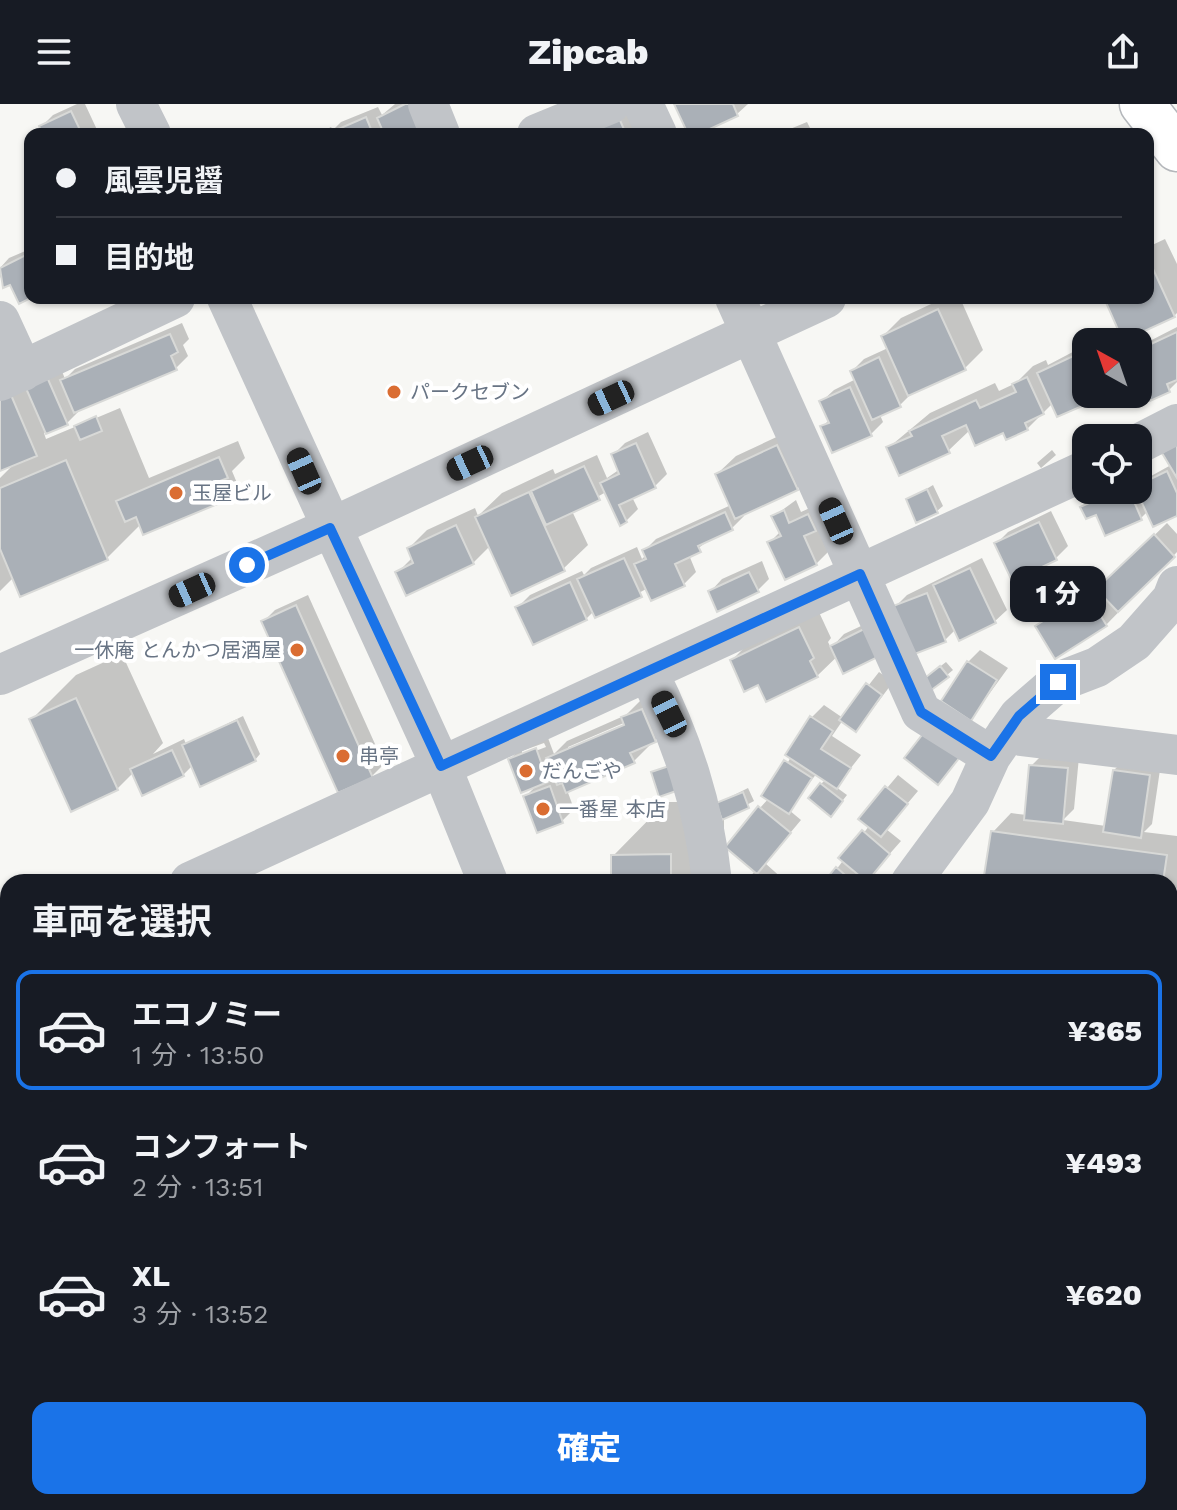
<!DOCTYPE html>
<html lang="ja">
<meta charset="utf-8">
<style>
:root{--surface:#171b24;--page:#242831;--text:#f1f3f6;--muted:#9ea1a6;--line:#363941;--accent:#1a73e8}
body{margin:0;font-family:"Work Sans","Noto Sans JP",sans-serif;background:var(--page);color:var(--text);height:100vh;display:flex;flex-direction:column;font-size:30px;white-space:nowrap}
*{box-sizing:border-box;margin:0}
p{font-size:26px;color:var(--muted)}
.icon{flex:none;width:44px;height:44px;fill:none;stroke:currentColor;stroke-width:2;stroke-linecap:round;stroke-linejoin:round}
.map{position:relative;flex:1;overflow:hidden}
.drawer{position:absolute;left:0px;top:770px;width:1178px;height:636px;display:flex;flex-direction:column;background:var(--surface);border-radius:24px 24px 0 0;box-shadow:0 2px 6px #0004}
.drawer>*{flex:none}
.hud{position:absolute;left:24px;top:24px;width:1130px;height:176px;border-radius:16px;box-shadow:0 2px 6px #0004;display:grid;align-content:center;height:176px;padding:0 32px;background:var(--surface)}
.needle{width:52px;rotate:320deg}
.buttons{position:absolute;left:1072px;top:224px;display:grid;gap:16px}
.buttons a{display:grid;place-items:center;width:80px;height:80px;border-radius:16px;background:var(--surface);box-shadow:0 2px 6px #0004;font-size:40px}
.end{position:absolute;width:36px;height:36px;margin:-18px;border:10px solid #1a73e8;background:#fff;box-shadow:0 0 0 4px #fff}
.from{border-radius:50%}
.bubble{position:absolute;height:56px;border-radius:16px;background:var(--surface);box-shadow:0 2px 6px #0004;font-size:26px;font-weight:800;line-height:56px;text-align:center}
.car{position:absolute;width:24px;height:48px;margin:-24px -12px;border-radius:10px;box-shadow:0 0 6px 2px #0007;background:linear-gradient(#222 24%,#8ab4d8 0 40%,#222 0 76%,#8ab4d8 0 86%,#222 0)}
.hud b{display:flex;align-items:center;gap:28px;height:76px;font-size:30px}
.hud b+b{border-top:2px solid var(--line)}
.hud i{width:20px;height:20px;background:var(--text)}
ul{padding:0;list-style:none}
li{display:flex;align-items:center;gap:24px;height:120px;margin:0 16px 12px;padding:0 16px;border:4px solid transparent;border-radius:16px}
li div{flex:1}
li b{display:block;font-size:30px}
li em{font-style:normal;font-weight:800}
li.selected{border-color:var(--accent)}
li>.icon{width:72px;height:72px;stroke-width:1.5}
h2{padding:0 32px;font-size:36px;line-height:96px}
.button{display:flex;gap:16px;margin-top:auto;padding:16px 32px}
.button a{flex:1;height:92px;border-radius:16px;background:var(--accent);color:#fff;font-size:32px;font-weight:800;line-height:92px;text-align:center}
header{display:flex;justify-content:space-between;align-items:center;height:104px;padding:0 32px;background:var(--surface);font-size:36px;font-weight:800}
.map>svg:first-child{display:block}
.shadow{fill:#0003;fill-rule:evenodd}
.building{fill:#aab0b7;stroke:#d8d9d7;stroke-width:2}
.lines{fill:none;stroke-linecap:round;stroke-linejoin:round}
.highway-casing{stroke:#b4b7bb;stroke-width:47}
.minor{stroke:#c1c4c8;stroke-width:40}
.highway{stroke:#fff;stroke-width:44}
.route{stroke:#1a73e8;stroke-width:10}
.poi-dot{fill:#da6d32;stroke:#fff;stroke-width:3}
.labels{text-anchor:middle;stroke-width:8;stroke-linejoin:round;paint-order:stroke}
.poi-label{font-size:20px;fill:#687484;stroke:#fff;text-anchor:start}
</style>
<header><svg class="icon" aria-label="menu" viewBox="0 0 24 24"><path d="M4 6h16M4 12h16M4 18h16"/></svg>Zipcab<svg class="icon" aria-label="share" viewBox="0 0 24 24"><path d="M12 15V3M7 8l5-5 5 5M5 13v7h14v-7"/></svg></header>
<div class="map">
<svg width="1177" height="1406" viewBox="0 0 1177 1406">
<rect width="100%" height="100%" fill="#f7f7f4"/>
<path class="shadow" d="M77 0H85L99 30H44L41 23 53 11Z
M395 0H427L428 30H317L331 23 333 26 341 18 378 3 382 11Z
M676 0H748L737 10 694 30H690Z
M631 3 643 30H576Z
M807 18 813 30H778Z
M1165 135 1177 160V209L1174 212 1106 194H1148V143Z
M30 145V192L11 178 4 181 0 172V164L9 154Z
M944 194H960L983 246 965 264 913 288 900 301 880 311 883 318 871 330 822 323 829 316 821 298 834 286 856 275 852 267 864 255 888 244 883 232 901 214Z
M182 219 189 235 183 241 188 252 176 264 79 307 67 319 44 329 46 335 120 304 149 374 238 337 245 354 232 367 237 379 219 397 141 420 107 454 14 473 0 487V374L15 359 0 365V289L60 262 65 275 75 265Z
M1177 223V278L1169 286 1138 266V243Z
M1115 228 1119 238H1093Z
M1086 241V290H1094L1086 298 1053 299 1027 325 970 326 948 347 888 344 930 309 995 279 999 287 1016 279 1033 262 1046 256 1048 261Z
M1123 290H1135L1136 292 1125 302 1119 295Z
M796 324 815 366 797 384 743 409 744 412 732 424 712 434 689 451 696 468 684 480 652 495 648 484 596 512 594 507 586 515 518 503 530 491 582 467 584 471 591 464 637 443 642 455 646 451 644 447 656 435 731 401 717 370 736 352Z
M648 328 667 370 655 382 632 393 638 405 626 417 606 388 572 407 588 441 563 465 490 442 473 459 398 468 413 453 409 444 427 426 475 404 478 412 502 389 553 365 555 370 597 351 607 374 620 365 613 351 625 339Z
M1177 339V409L1148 407 1141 414 1083 403 1106 386H1138V372L1142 377 1171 361Z
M1052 346 1056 351 1041 364 1037 359Z
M933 381 943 402 937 407 908 396Z
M796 396 801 408 821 399 828 448 816 460 770 438 781 427 774 412Z
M1051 407 1068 442 1056 454 1013 475 996 440 1008 428Z
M1167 419 1177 430V448L1106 521 1037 523 1049 511 1099 479 1102 482Z
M982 454 1007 506 994 518 956 525 945 536 895 503 907 491Z
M762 457 769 475 757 487 710 488 722 475Z
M308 491 384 660 372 672 339 687 263 518 275 506Z
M818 506 831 534 828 538 831 544 844 530 876 515 817 572 759 579 732 556 750 538Z
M980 546 1008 564 971 615 968 558Z
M122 550 163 639 153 650 184 635 186 640 243 612 260 650 255 656 193 661 183 671 134 668 117 685 31 616 76 571Z
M946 558 953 566 947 571H929Z
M879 568 893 578 867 613 855 625 843 616 832 632 861 651 836 683 847 691 836 705 821 680 826 675 817 669 789 706 801 716 765 759 784 776 745 778 756 766 760 704 769 694 812 613 824 601 843 614Z
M642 595 673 618 633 658 567 686 574 705 562 717 525 693 538 680 510 655 522 643 548 634 554 650 567 637 626 611ZM633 615 634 619 568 647V643ZM544 639 546 643 522 652V647Z
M1043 650 1079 653 1074 705 1063 716 1106 722 1114 666 1127 654 1161 659 1152 720 1144 728 1177 732V784L1170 791V778H985L993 728 1011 709 1027 711 1031 662Z
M898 671 918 687 886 725 901 737 871 771 876 775 827 778 869 722 861 715Z
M748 684 754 697 724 713V778H613V752L666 698H720Z
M249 758 259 778H211Z
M1170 845 1177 846V881L1170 887Z
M8 893V1220L0 1219V953L7 946 0 945V901Z
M1170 1201 1177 1202V1269L1170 1268Z
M145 1398H202L201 1406H137Z
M306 1398H390L389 1406H292Z
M495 1398H562L561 1406H494Z
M568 1398H609L608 1406H568Z"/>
<path class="building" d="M405 0H410L424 30H384L377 14Z
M674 0H733L738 12 699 30H688Z
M71 7 82 30H42L39 22Z
M366 13 373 30H327Z
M619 14 626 30H584Z
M30 149 31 194 19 200 10 181 3 184 0 164Z
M1148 154 1175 213 1123 237 1104 194H1148Z
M938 205 966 266 908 292 881 232Z
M1177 228V276L1167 280 1170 288 1150 297 1138 271V246Z
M170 230 178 248 171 252 177 266 74 309 60 276Z
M1086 246V278L1078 281 1087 300 1057 313 1037 269Z
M879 253 901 303 872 316 850 267Z
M47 273 68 321 46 330 25 282Z
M1027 273 1044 310 1025 319 1028 326 1006 336 1003 329 975 342 966 321 942 332 950 349 899 372 886 343 912 332 909 327 976 296 980 304 1016 288 1012 280Z
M850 283 872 332 832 349 820 322 829 319 819 297Z
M11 291 37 352 0 367V295Z
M96 312 102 327 80 336 74 322Z
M636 339 656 384 619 401 627 418 620 422 600 379 619 370 611 350Z
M1177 339V374L1162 349Z
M777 341 798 386 735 415 715 370Z
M219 353 228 374 212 380 220 399 143 431 136 413 125 418 116 397Z
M66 356 108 456 20 493 0 445V384Z
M584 362 600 396 546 421 531 387Z
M1167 367 1177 389V412L1153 423 1136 386 1138 381Z
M927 385 938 409 916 419 906 395Z
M1118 386H1129L1142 416 1105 432 1096 411 1086 415 1080 403Z
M529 388 565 467 511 492 475 413Z
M784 406 789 419 808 410 816 427 804 432 817 461 785 476 767 438 781 432 771 412Z
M725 408 733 426 698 442 701 448 675 460 685 482 651 497 634 460 646 455 642 446Z
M1039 418 1057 456 1012 477 994 439Z
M456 421 474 460 406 492 395 468 413 459 407 444Z
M1154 430 1175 453 1118 508 1096 485Z
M624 454 642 493 595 514 577 475Z
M970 464 996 519 959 537 933 481Z
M749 468 759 488 717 508 708 487Z
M570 478 587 516 533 541 515 503Z
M927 489 946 538 912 551 893 502Z
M1087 490 1107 522 1055 555 1035 522Z
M296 501 373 674 338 689 261 517Z
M799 523 814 554 810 557 818 573 766 598 758 581 744 588 730 556Z
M864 525 884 550 843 570 830 542Z
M967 557 997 576 971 617 941 597Z
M940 562 949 573 930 587 921 577Z
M866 579 882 591 856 628 839 616Z
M76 594 118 686 71 708 29 615Z
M642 605 656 638 630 649 635 659 566 689 562 679 557 681 546 654 624 621 621 613Z
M810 612 833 627 821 645 851 664 837 685 785 651Z
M237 616 256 657 200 683 182 641Z
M926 626 960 653 938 681 904 654Z
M536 644 548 678 521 689 508 655Z
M172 646 184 672 142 692 130 665Z
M784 656 812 674 789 710 761 692Z
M672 661 679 686 659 693 651 668Z
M1029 661 1068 664 1063 720 1024 716Z
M1113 666 1150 671 1141 734 1103 728Z
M820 679 843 697 831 713 808 694Z
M550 682 563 719 537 729 523 692Z
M885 682 908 700 881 733 858 715Z
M743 688 749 704 722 716 716 699Z
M758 702 791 729 757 770 725 743Z
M862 726 890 750 867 778 838 754Z
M991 727 1167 751 1163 778H983Z
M671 750V778H611V751Z
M836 763 853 778H824Z
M0 904 8 905V948L0 947Z
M1170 948 1177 949V989H1170Z
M0 955 8 956V1001H0Z
M1170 993H1177V1041L1170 1040Z
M0 1010H8V1060H0Z
M0 1070H8V1161L0 1160Z
M0 1172 8 1173V1222L0 1221Z
M1170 1214 1177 1215V1271L1170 1270Z
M2 1242H8V1281L0 1280Z
M493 1398H547L546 1406H492Z
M566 1398H599L598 1406H566Z"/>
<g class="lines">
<g class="highway-casing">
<path id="highway" d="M1142 0 1177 45"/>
</g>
<path class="minor" d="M136 0 151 30
M428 0 440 30
M643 0 657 30
M537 30 610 0
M227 194 441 662 488 778
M735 194 921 608 991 652
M0 217 23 267
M0 277 175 194
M1138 340 1177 320
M648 568C682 636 704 702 712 778
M0 571 330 424 826 194
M1006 630 1177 651
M190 778 1086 366
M911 778 970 698 991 652 1019 612 1058 578 1097 563 1134 538 1172 495 1177 482
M1170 842 1177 843
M0 865 8 861
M1170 934 1177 935
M1170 1076 1177 1077
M1170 1187 1177 1188
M0 1337 8 1338
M25 1406 26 1398
M215 1406 216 1398
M429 1406 430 1398
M643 1406 644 1398
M818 1406 819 1398"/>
<use href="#highway" class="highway"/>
</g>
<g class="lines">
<path class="route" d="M247 461 330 424 441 662 860 470 921 608 991 652 1019 612 1058 578"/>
</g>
<g class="poi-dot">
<circle cx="394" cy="288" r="8"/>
<circle cx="176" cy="389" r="8"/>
<circle cx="297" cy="546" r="8"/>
<circle cx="343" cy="652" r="8"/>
<circle cx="526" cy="667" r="8"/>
<circle cx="543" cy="705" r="8"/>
</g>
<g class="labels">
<g class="poi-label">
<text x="410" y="295">パークセブン</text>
<text x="192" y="396">玉屋ビル</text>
<text x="281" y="553" text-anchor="end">一休庵 とんかつ居酒屋</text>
<text x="359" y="659">串亭</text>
<text x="542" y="674">だんごや</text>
<text x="559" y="712">一番星 本店</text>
</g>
</g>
</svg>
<div class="buttons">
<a><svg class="needle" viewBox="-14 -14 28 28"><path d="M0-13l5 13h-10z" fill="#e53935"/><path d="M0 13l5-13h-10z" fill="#9ea1a6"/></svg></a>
<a><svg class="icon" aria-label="locate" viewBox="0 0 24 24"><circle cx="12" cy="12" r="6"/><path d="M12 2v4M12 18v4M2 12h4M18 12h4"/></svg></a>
</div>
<i class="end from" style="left:247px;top:461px"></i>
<i class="end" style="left:1058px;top:578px"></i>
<div class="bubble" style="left:1010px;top:462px;width:96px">1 分</div>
<i class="car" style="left:611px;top:294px;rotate:245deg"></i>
<i class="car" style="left:470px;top:359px;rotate:245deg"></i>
<i class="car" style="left:304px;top:367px;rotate:336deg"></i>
<i class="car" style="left:836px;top:417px;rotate:336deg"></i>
<i class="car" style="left:192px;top:486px;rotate:246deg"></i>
<i class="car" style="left:669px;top:610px;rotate:334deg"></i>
<div class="hud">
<b><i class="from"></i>風雲児醤</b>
<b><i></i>目的地</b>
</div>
<section class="drawer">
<h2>車両を選択</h2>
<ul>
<li class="selected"><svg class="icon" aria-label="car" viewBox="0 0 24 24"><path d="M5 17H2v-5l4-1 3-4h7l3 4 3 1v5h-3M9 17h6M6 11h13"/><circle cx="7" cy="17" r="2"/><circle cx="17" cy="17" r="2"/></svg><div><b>エコノミー</b><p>1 分 · 13:50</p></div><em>¥365</em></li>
<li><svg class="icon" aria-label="car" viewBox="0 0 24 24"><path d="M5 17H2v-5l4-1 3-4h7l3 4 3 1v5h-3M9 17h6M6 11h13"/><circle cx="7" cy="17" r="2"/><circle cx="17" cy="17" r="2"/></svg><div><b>コンフォート</b><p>2 分 · 13:51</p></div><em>¥493</em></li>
<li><svg class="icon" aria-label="car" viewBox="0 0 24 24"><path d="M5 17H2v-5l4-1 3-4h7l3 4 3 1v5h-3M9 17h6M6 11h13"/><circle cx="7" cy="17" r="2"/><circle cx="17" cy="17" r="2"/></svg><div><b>XL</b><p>3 分 · 13:52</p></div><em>¥620</em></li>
</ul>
<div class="button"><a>確定</a></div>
</section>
</div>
